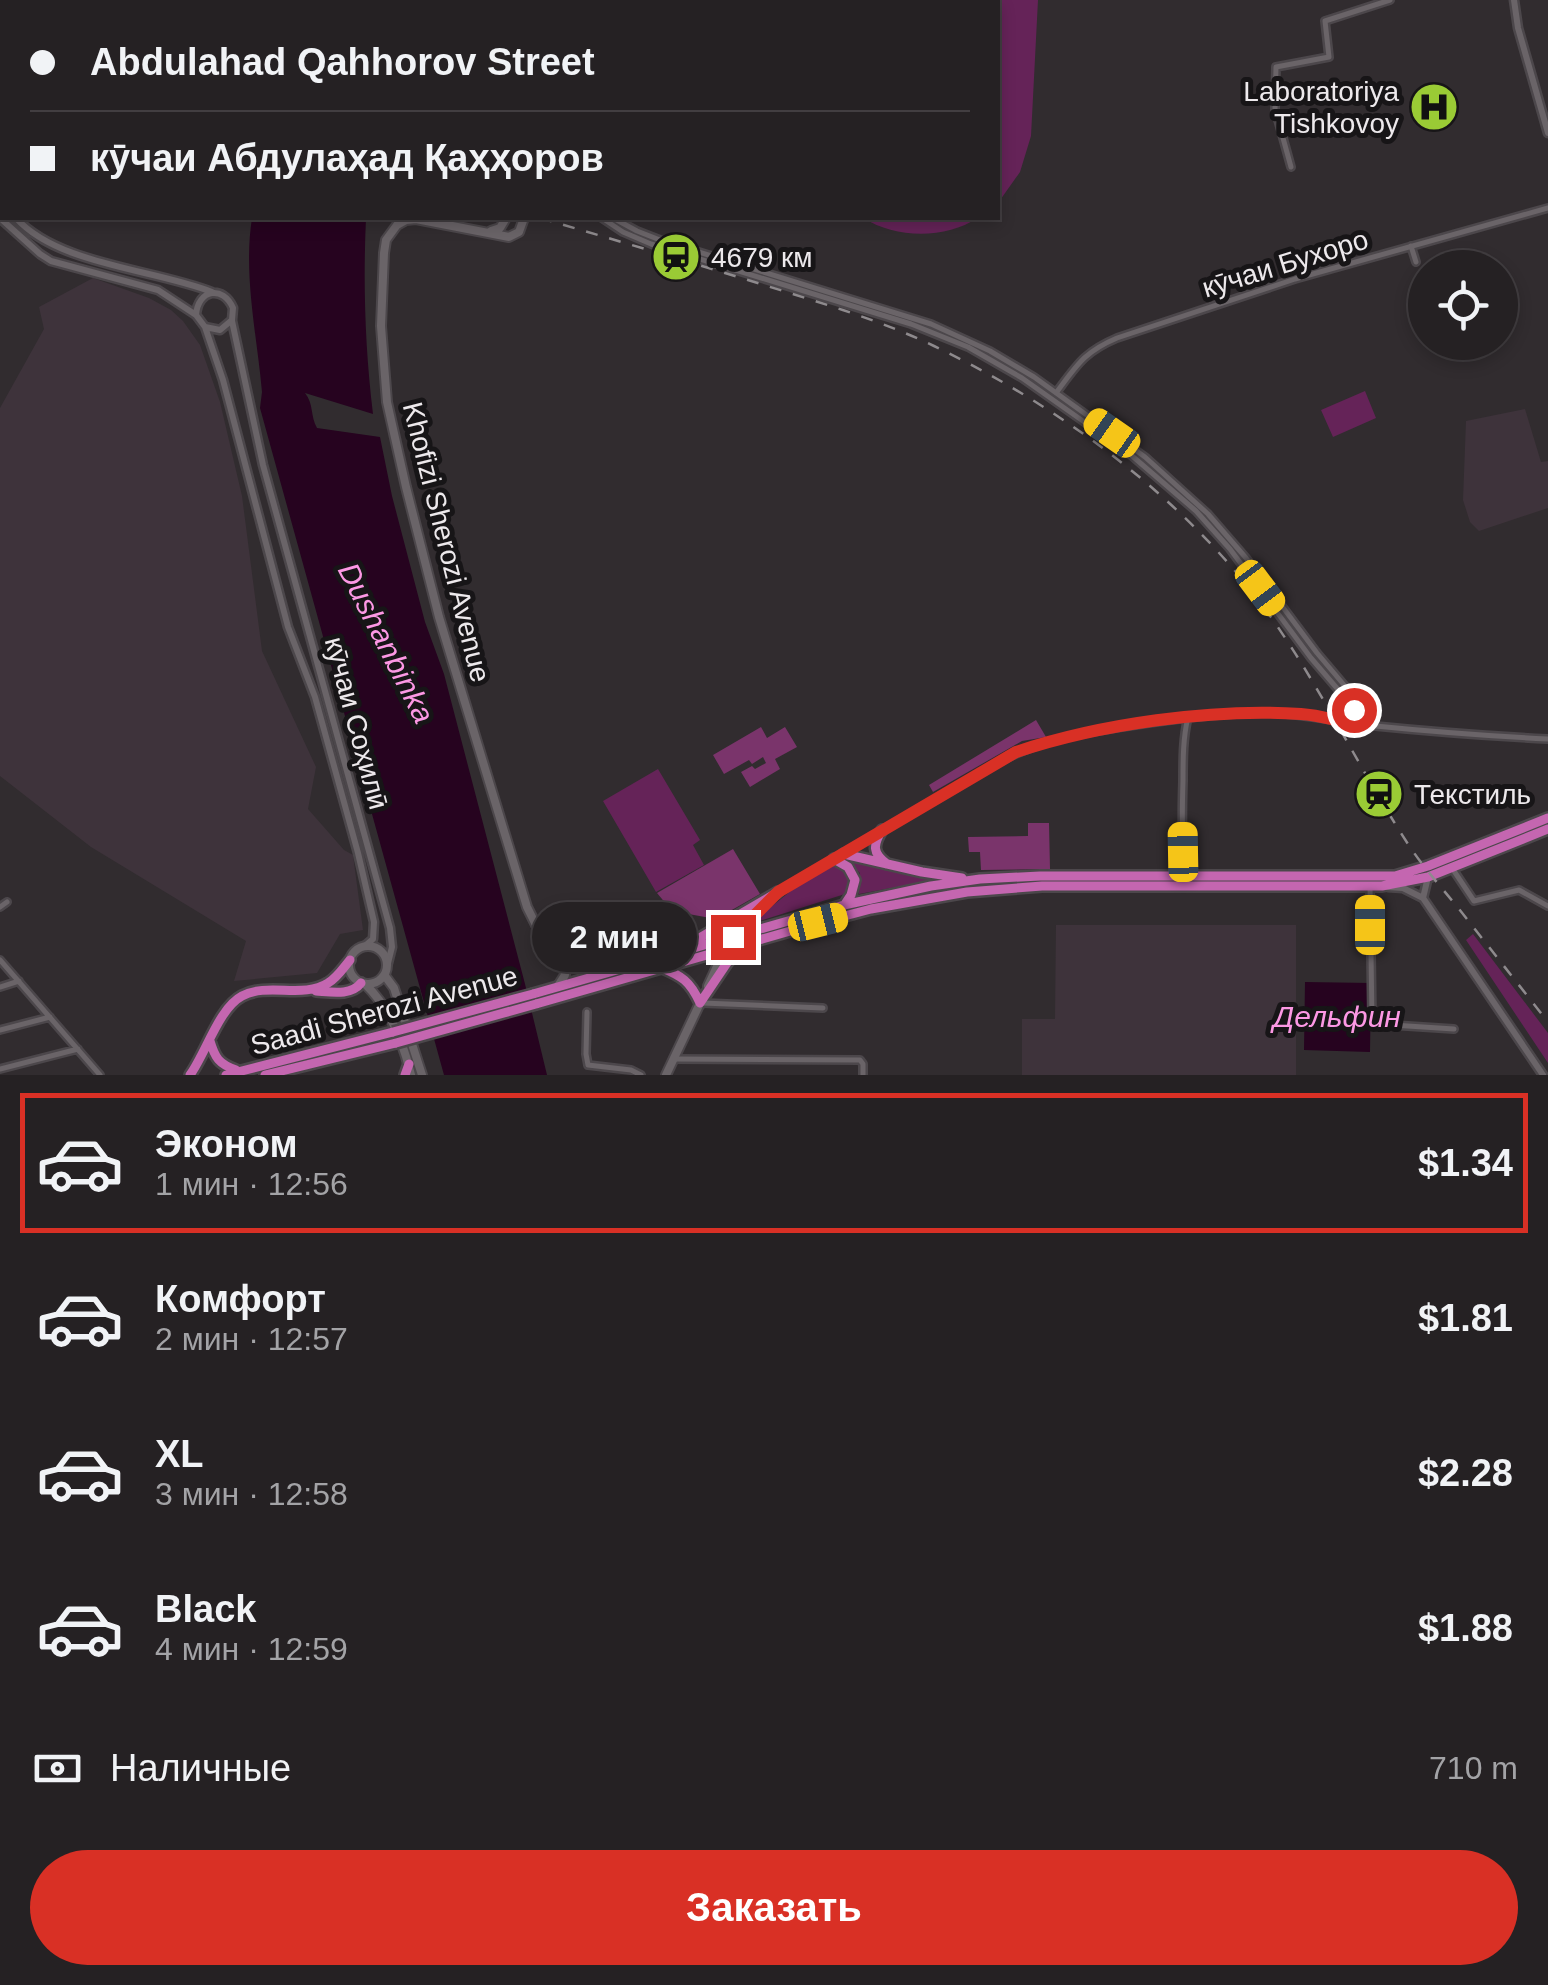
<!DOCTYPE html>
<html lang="ru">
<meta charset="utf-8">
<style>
:root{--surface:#252123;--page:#2d292b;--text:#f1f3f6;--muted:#a3a3a6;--line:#423e41;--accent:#d93025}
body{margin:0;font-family:Arial,sans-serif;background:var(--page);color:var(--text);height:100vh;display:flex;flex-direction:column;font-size:38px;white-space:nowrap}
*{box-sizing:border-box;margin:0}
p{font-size:32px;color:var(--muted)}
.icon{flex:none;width:55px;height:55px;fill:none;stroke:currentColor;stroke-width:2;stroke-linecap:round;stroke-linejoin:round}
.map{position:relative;height:1075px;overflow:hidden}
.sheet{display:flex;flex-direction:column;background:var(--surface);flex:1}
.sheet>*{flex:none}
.guide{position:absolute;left:0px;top:0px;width:1000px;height:220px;box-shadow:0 5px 15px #0003,0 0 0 2px var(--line);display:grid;align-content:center;height:220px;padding:0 30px;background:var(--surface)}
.controls{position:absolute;left:1408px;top:250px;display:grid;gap:20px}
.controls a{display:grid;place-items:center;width:110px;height:110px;border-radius:50%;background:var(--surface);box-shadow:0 5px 15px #0003,0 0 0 2px var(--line);font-size:50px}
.end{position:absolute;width:45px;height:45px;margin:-22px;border:12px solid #d93025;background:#fff;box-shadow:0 0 0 5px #fff}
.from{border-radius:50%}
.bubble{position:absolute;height:70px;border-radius:35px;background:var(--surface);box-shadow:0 5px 15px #0003,0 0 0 2px var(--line);font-size:32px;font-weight:700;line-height:70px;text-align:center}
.car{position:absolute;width:30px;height:60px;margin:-30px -15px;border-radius:12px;box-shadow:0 0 8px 2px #0007;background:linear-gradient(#f5c518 24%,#345 0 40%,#f5c518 0 76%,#345 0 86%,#f5c518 0)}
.guide b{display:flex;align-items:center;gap:35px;height:95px;font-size:38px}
.guide b+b{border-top:2px solid var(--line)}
.guide i{width:25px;height:25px;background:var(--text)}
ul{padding:18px 0 0;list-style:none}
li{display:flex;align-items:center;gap:30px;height:140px;margin:0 20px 15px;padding:0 10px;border:5px solid transparent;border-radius:0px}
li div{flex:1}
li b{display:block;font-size:38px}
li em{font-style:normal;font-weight:700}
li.selected{border-color:var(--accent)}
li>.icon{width:90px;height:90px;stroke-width:1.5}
.pay{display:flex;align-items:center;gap:25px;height:110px;padding:0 30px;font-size:38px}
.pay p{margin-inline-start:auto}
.primary-button{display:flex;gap:20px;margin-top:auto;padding:20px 30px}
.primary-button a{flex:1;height:115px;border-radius:60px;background:var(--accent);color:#fff;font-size:40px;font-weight:700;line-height:115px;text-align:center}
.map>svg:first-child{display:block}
.built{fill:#3e333b}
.green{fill:#652358}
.forest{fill:#7a346b}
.water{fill:#26031f}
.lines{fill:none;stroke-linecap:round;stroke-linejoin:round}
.canal{stroke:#26031f;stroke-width:8}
.minor-casing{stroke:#4c474b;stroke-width:10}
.tertiary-casing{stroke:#4c474b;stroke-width:11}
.secondary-casing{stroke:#4c474b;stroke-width:12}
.trunk-casing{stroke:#4c474b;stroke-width:14}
.minor{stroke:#6a6468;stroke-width:5}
.tertiary{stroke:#6a6468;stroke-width:6}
.secondary{stroke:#6a6468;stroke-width:8}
.trunk{stroke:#c466b0;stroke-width:9}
.rail{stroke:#8e8a8d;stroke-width:2.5;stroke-dasharray:12 12;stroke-linecap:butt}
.trunk-bridge-casing{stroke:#4c474b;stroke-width:14;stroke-linecap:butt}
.trunk-bridge{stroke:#c466b0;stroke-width:9}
.route{stroke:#d93025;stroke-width:12}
.labels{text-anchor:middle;stroke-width:10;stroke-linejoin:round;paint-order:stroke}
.poi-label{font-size:28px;fill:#ede9ec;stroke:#171517;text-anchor:start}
.street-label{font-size:28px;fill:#ede9ec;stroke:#171517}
.water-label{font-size:30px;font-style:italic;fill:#fc98e4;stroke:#171517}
</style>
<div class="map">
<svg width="1548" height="1075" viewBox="0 0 1548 1075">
<rect width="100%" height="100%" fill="#312c2f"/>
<path class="built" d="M93 278 149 298 171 310 183 321 200 345 220 402 242 496 262 651 316 767 308 809 344 850 353 855 363 930 340 934 317 973 234 981 246 941 91 847 0 776V408L44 329 39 307Z
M1525 409 1541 462 1548 461V508L1479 531 1470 522 1463 500 1466 421Z
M1056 925H1296V1075H1022V1019H1055Z"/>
<path class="green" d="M825 0H1038L1031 136 1020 172 998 203V2H825Z
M864 218H977C947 239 895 239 864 218Z
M1365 391 1376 418 1333 437 1321 410Z
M658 769 700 840 693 845 704 865 656 892 603 801Z
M848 861 939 879 859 894 860 873Z
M835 865 846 870C851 880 853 885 845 894L750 924 797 886Z
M1473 934 1548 1033V1063L1466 940Z"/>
<path class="forest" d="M1036 720 1046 737 1022 741 933 792 929 785Z
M761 727 767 738 785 727 797 747 775 759 780 769 750 787 741 772 752 766 755 769 766 763 763 757 752 764 749 760 724 774 713 755Z
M1028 823H1049L1050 869 981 870 980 852H969L968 837 1028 836Z
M733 849 760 894 716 919 672 911 657 893Z"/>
<path class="water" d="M252 218H366C363 284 365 348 373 414L305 393C314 404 310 416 317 428L380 437 392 496 425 622 444 674 525 984 547 1075H444L260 408 262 392C257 335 243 275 252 218Z
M1305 982 1371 983 1370 1052 1304 1050Z"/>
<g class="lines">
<path class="canal" d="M73 2 74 0"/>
<g class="minor-casing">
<path id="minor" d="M1291 167 1275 109 1276 67 1329 57 1325 21 1390 0
M602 218 623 232 651 244 911 324 968 347 1022 378 1131 455 1196 511 1230 549 1311 658 1353 707 1355 712V724
M613 218 637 231 660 240 931 324 990 351 1034 377 1145 457 1208 514 1246 558 1317 653 1366 711 1368 725
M1411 246 1416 262
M1056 393C1077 365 1084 352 1117 338L1295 279 1548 208
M1452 868 1474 901 1519 890 1548 906
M1188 876C1181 844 1182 813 1183 781 1183 759 1183 738 1188 717
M1370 886 1372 1020 1377 1024 1454 1029
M778 892 997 763C1038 741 1082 733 1129 726 1174 719 1220 713 1266 713 1300 713 1331 721 1365 725 1425 731 1487 736 1548 739
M0 907 7 902
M735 934 770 900
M0 960 100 1075
M0 987 19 981
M703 1003 823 1008
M587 1012 586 1054 588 1065 631 1070 641 1075
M0 1030 50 1017
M673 1059 860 1060 863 1064V1075
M0 1069 78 1049"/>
</g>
<g class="tertiary-casing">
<path id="tertiary" d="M42 0 43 2
M1514 0 1518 28 1548 133
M16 2 18 0
M50 2 51 0
M0 45 2 37
M0 119 2 120
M0 183 2 177
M0 218 40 254 51 261 158 290 196 315
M16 218C58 265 154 269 212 292
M232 321 263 465 390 928 392 947 388 963
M205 327 220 330 232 320 233 308C223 285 198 289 196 315L205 327 223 380 288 627 315 697 358 853 374 922 373 939 366 945
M1388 887 1403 888 1423 898 1428 877
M1423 898 1543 1075"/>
</g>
<g class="secondary-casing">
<path id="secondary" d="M573 2 574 0
M591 2 592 0
M524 218 519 232 509 237 416 219 406 220 397 225 386 240 384 253 381 326 387 402 406 487 439 617 527 907 543 939 564 969 565 975 558 986
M491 231 500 228 506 218
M349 965a19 19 0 1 1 38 0a19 19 0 1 1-38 0Z
M552 949C577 959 598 966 625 966
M385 976 394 988 422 1075
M365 984C390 1008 403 1041 411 1075
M708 986 725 949
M666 1075 702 999"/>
</g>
<g class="trunk-casing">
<path id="trunk" d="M882 830C873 845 872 853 887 864
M844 854 922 872 962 878
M834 859 848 867 855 880 851 895 845 904
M686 946 778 892
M660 967C682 976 690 981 700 1003
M316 991C331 992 351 996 361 983
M533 994 844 905 931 886 980 879 1040 876H1395L1428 866 1548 818
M700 1003 727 963 743 946
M536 1004 818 923 871 909 967 892 1042 886H1382L1428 877 1548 829
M210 1041C215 1058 219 1064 236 1070
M190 1075C206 1053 219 1008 242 996 268 982 303 999 328 983 337 978 344 967 350 960
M226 1075 393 1032
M265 1075 396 1043
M405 1075 409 1064"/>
</g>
<use href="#minor" class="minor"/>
<use href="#tertiary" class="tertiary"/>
<use href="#secondary" class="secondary"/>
<use href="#trunk" class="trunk"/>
<path class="rail" d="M0 53 2 54
M540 218C615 240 690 262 764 285 821 303 880 320 934 346 1051 402 1168 486 1249 588 1312 667 1353 760 1408 844 1423 867 1442 888 1459 909 1489 947 1518 984 1548 1022"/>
<g class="trunk-bridge-casing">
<path id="trunk-bridge" d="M393 1032 533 994
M396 1043 536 1004"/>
</g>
<use href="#trunk-bridge" class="trunk-bridge"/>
</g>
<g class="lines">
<path class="route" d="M733 937 778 892 1016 752C1099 724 1213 708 1301 714 1319 715 1337 721 1354 724V710"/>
</g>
<defs>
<g id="hospital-disc" transform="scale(2.5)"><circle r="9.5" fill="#9acb35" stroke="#171517"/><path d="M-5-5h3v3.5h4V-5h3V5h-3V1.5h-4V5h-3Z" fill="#111"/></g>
<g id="station-disc" transform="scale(2.5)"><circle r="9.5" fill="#9acb35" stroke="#171517"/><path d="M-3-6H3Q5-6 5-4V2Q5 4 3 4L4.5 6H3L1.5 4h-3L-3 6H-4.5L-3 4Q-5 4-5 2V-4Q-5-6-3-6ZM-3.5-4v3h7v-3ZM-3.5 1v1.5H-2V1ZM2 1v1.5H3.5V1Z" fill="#111"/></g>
</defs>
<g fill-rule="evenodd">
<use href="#hospital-disc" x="1434" y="107"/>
<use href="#station-disc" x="676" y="257"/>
<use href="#station-disc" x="1379" y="794"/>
</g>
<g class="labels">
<g class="poi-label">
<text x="1399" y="101" text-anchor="end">Laboratoriya<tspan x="1399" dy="32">Tishkovoy</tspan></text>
<text x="711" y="267">4679 км</text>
<text x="1414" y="804">Текстиль</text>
</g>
<g class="street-label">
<text transform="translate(1285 263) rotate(-17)" y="10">кӯчаи Бухоро</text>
<text transform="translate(447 542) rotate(76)" y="10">Khofizi Sherozi Avenue</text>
<text transform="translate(357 723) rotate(75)" y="10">кӯчаи Соҳилӣ</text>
<text transform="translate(384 1010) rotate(-15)" y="10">Saadi Sherozi Avenue</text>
</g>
<g class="water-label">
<text transform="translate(386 643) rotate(63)" y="10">Dushanbinka</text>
<text x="1337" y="1027">Дельфин</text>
</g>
</g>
</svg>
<div class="controls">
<a><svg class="icon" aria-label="locate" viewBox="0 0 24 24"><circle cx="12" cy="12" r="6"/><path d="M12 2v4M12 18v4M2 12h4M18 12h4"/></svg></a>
</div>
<i class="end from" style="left:1354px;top:710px"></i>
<i class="end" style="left:733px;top:937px"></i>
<div class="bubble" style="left:532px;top:902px;width:165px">2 мин</div>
<i class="car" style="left:1112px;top:433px;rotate:305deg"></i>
<i class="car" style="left:1260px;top:588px;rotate:143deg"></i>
<i class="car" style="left:1183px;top:852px;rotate:359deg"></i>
<i class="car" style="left:818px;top:922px;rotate:76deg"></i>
<i class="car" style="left:1370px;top:925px;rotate:0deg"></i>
<div class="guide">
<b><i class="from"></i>Abdulahad Qahhorov Street</b>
<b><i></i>кӯчаи Абдулаҳад Қаҳҳоров</b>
</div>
</div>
<section class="sheet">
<ul>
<li class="selected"><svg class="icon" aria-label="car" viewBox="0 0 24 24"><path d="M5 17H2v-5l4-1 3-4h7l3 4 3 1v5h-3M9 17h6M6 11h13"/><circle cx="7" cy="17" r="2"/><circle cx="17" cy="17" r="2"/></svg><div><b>Эконом</b><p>1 мин · 12:56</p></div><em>$1.34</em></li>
<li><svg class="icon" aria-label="car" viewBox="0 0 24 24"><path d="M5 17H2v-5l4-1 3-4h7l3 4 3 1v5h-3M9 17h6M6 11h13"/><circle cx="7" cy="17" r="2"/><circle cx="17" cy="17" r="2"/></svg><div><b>Комфорт</b><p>2 мин · 12:57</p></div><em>$1.81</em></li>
<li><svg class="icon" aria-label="car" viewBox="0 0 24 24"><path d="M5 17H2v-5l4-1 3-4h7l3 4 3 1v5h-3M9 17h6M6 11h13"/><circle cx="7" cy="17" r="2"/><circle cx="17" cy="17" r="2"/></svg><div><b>XL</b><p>3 мин · 12:58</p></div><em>$2.28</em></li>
<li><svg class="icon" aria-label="car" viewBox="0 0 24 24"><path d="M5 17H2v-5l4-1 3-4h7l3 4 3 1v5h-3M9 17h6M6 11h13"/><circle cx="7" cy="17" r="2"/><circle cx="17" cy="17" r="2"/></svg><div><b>Black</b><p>4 мин · 12:59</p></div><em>$1.88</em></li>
</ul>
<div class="pay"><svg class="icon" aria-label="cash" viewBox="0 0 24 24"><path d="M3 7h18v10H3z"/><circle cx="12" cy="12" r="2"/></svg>Наличные<p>710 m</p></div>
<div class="primary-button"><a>Заказать</a></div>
</section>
